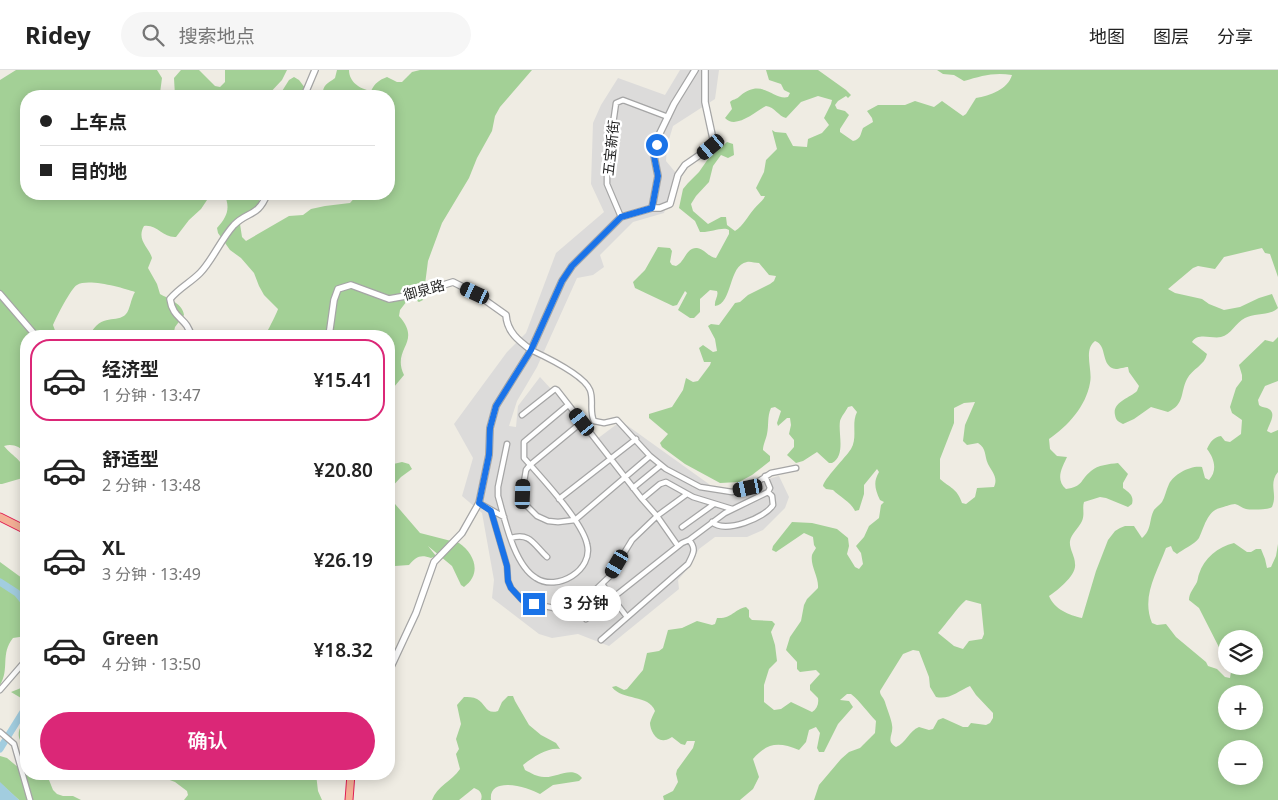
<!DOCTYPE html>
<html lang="zh">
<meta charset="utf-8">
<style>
:root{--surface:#fff;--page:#f6f6f6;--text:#222;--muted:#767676;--line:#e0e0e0;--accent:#db2777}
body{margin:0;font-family:"Noto Sans","Noto Sans SC",sans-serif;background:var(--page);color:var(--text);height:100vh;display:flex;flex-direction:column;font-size:19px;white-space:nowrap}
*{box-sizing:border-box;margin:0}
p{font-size:16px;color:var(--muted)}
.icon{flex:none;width:28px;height:28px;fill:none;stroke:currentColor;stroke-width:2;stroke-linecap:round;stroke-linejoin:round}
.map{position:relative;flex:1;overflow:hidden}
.side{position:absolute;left:20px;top:260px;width:375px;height:450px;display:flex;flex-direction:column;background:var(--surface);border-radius:20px;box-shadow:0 2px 12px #0003}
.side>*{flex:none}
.guide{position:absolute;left:20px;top:20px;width:375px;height:110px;border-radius:20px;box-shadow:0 2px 12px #0003;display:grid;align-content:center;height:110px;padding:0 20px;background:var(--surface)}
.buttons{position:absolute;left:1218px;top:560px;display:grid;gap:10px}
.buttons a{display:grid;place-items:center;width:45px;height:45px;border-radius:50%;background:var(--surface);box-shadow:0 2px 12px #0003;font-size:25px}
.end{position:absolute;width:22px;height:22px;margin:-11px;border:6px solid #1a73e8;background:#fff;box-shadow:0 0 0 2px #fff}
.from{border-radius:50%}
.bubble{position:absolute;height:35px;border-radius:18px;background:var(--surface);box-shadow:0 2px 12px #0003;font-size:16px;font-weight:600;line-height:35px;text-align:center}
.car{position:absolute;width:15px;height:30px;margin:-15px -8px;border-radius:6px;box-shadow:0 0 4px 1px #0007;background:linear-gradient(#222 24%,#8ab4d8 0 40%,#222 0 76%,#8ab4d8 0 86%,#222 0)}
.guide b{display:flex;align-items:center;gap:18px;height:48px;font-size:19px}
.guide b+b{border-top:1px solid var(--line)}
.guide i{width:12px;height:12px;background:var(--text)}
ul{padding:9px 0 0;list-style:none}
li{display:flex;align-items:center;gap:15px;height:82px;margin:0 10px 8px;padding:0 10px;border:2px solid transparent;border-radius:20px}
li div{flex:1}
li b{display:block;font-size:19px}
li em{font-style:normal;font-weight:600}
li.active{border-color:var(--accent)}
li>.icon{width:45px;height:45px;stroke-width:1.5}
.cta{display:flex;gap:10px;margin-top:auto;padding:10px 20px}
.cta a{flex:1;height:58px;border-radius:30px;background:var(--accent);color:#fff;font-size:20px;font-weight:600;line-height:58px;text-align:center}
header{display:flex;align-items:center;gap:30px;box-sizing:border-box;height:70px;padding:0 25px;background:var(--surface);border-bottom:1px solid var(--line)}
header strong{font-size:24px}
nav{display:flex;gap:28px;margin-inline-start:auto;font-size:18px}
.search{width:350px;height:45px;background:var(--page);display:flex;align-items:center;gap:12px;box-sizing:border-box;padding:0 18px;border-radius:28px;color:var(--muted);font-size:19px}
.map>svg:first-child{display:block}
.residential{fill:#dcdbda}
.forest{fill:#a3d096;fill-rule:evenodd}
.water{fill:#a2cddf}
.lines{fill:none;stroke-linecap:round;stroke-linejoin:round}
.river{stroke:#a2cddf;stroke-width:7}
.minor-casing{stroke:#a5a5a5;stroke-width:7}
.tertiary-casing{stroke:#a5a5a5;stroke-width:8}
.trunk-casing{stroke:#e01d53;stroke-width:9}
.minor{stroke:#fff;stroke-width:4.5}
.tertiary{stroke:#fff;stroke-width:5.5}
.trunk{stroke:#f4b096;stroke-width:7}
.route{stroke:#1a73e8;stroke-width:6}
.labels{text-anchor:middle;stroke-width:5;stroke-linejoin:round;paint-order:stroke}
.street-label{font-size:14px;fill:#1e1e1e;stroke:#fff}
</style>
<header>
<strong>Ridey</strong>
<div class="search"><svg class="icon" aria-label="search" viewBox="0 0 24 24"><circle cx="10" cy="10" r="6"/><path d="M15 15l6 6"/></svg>搜索地点</div>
<nav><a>地图</a><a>图层</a><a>分享</a></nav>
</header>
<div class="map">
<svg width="1278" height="730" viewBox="0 0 1278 730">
<rect width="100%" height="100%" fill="#efece3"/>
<path class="residential" d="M680 0H719L715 29 673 56 667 76 666 91 676 103 664 143 633 152 600 185 604 197 593 205 577 208 537 297 517 331 509 356 516 357 518 336 540 307 597 369 621 351 713 417 733 419 779 406 789 427 785 438 763 460 747 467H715L699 479 689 497 678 510 679 519 609 576 578 564 552 568 539 564 492 528 494 510 482 443 462 426 473 388 454 354 507 282 526 263 556 183 604 142 591 114 593 53 601 35 618 8 665 25Z"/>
<path class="forest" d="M16 0H157L162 8 160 23 162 26H26V124H211L201 139 189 150 176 167C163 168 157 154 144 156 136 170 149 177 152 188L148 198 157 214 160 224C169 229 183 234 184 245L175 257 173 266H92L90 265C101 242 117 254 126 244 130 240 131 228 135 222 123 218 88 208 77 215 71 218 56 248 53 255L57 266H26V382C19 377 13 373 4 376 13 387 26 392 26 407L2 414H0V10Z
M181 0H199L215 16 220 17 225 12V0H287L282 10 267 26H175L174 8Z
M337 0H349C349 12 360 19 371 21 375 13 379 10 387 7L397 12H402L412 2 420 0H532L500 37 495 46 492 61 477 88 469 108 442 153 428 191 423 230 419 232 410 227 400 240 399 246C423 273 391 278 404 305L389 323V266H265C268 260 277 243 278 239L264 225 259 216 254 203 241 188 230 180 218 163 217 158C227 147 231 138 224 124H262L259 128 260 138 242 149 240 154 242 167 246 171 289 146 303 145 311 139 325 136 350 133 358 124H389V26H323C322 15 327 14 335 8Z
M766 0H818L846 20 851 25 848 28 846 26 838 31 835 35 837 39 845 41 849 45 840 59V62L853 71C861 69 860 65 863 58L873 52 872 48 867 41 878 35H905L915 31 934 37 942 31 963 46 966 44 976 28C990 26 1008 19 1012 5 994 2 981 6 964 11L954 5 943 4 937 0H1278V207L1270 184 1265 183 1262 178 1224 187 1215 199 1198 196 1193 198 1168 219 1175 223 1202 229 1209 234 1224 240 1240 237 1259 228 1272 224 1278 238C1270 246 1255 243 1245 248 1236 252 1231 265 1221 267 1211 269 1198 262 1192 272L1207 284C1205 295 1192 299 1187 309 1180 323 1185 334 1168 342L1151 337 1134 349 1123 354C1119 352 1116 351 1115 345 1112 332 1130 328 1137 321L1139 316 1129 302 1128 297C1125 297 1119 299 1116 299 1100 297 1108 275 1095 271 1083 280 1093 300 1090 313 1086 336 1068 356 1049 369L1050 379 1057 386 1067 387C1062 398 1055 409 1066 419 1083 417 1080 410 1091 401 1098 395 1109 394 1118 393L1128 404 1123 413V418C1130 423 1134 426 1132 434L1128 437 1106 428 1100 427 1084 432C1082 438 1085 444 1082 451 1079 458 1071 464 1070 471 1069 479 1075 486 1075 494 1077 505 1057 521 1049 526 1054 539 1069 545 1082 548L1096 501 1108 470 1115 461 1120 458 1125 456H1134L1142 468C1152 460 1149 449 1154 440 1156 437 1160 435 1162 432 1165 427 1166 420 1169 414 1174 404 1191 395 1202 397L1205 408 1209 410C1218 400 1214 388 1207 379 1210 372 1214 367 1221 366L1225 371 1230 372 1241 364 1242 350 1232 343 1230 337 1236 318 1242 310V305L1239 295 1265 270 1273 272 1278 267V311L1265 316 1258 330 1259 335C1261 337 1264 337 1267 338 1278 342 1269 354 1267 361L1271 363 1278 360V402C1268 414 1278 424 1272 437 1268 440 1250 440 1246 439 1242 438 1239 435 1235 434 1231 434 1224 437 1220 438 1207 441 1204 458 1199 468 1194 475 1183 479 1177 484L1173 481 1171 476 1166 478C1157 503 1141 526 1152 553L1157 555 1166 554 1176 567 1206 592 1208 596 1217 599 1225 607 1230 608 1231 602 1229 596H1254V569H1226V591L1199 538 1189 530C1189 523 1194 518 1197 512 1198 509 1198 506 1199 504 1204 488 1218 477 1234 473L1247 482H1251L1256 479H1261L1265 489 1267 498 1271 497 1276 486 1278 474V730H814L819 715 841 689 849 682 860 678 875 663 876 651C867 642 861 632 851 624H847L840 630 849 631 853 637 838 654 824 682H819L817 678 820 663 816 657 809 660 806 672 799 680C779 672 768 672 753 689L759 707 753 719 740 730H664L663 726 673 721 678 712 676 704 677 700 693 678 695 671H687L685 675 681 674 672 667C670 668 667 670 665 670 656 672 650 660 650 653 651 649 653 645 655 641 649 624 622 631 612 617L616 616 624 620 627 619 643 600 647 583 659 581 663 578 668 560 682 558 697 551 712 555 715 554 717 548C732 549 733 540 746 537L749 540V547L752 550 772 551 775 554 771 562 775 575 777 591 769 599 764 615V632L774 640 781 639 791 632 812 642C817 639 819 634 818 628L810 620V615L820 604 816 600 800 602 797 599V592L786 580 790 567 801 551 804 535 807 529 818 518C819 507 810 496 812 485 813 482 815 480 816 478L814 475 813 467 804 463 776 482 772 480 773 476 792 452 812 453 837 459 848 468 849 476 847 484 855 497 859 499 863 494 861 483 856 476 864 467 869 456 879 448 881 435 884 432 880 430C875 419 873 412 879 402L877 399 864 415V424L859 440 855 441C851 432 840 427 833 420L826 419 823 416C824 409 845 388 851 379 858 367 851 354 857 342L852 336 848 337C846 341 841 347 840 351 838 364 846 385 832 393H829L817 382 803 391 796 393 787 385 794 377V370L789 364 791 355 790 348H787L778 356 777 353 781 341 775 337 771 338C767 347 769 355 767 364 766 369 763 375 763 380L770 386V391L752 405 739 412 720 413 685 394 662 377 660 373 668 364 649 348V344L672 337 683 320 686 308 693 312 698 311 710 295 711 292H704L699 278 703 275 713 282 717 281 715 269 708 256 711 254 719 255 735 233 740 232 748 225 770 214 774 211 776 206 769 205 759 193C755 193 750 191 747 192 728 195 733 234 715 236 714 230 719 226 717 221L710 220 700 229V242L694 248H690L678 240 687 223 685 221 677 235 673 236 635 218 633 212 645 200 658 177 670 178 672 181 670 192 672 195 676 196C685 192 686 177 697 178 705 179 708 187 716 188L729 164V160C723 156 710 163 700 162L695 151 679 138 683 119 688 113 699 102 708 89 727 72 733 74 734 85 728 88 721 85 713 96 709 112 696 126 691 134 693 141 708 154 721 147H726L727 155 735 161C744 155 747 147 754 139 758 134 763 131 765 126H761L756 118 764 102 766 90 777 79 772 60 775 62 786 63 793 76 807 77 808 69 822 63 829 55 824 48 831 34 832 30 818 26 801 32 786 48C778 46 775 37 766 36 756 41 736 60 725 48L732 39 730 32C733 29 736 30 740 26 762 7 774 31 788 27L790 23 784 20 781 14 769 10ZM975 332 965 355 963 371 967 375 978 373C987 379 984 385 988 394 993 403 998 408 994 417L977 418 975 427 966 434 962 433C957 418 950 418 940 409V389L954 353V338L964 333ZM966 530 981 534 984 564 982 569 969 571 963 579 954 576 938 563C948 552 955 540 966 530ZM913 580 919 581 929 607 930 617 936 627C950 630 958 621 970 616L976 625 993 643V648L990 653 986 655 971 653 968 657H963L943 648 938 650 933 659 929 660 919 657C909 661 906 673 896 677 885 670 894 665 892 655 892 651 886 636 885 632 883 626 880 626 880 621L903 584ZM1226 624H1254V651H1226ZM1226 679H1254V706H1226Z
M294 7 299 10 311 26H279L289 10Z
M402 392 409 394 412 399 401 407 389 420V395Z
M389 427 420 463 459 473C475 484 482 504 464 517L461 515 452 496 428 476 436 486 431 488C420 484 416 487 409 495L395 496 389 495Z
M0 492 26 511V566L13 568C0 584 10 599 0 615Z
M26 616V635L21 628 11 622Z
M508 626H513L515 631 529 655 541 665 556 673 560 679C548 677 533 687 523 695L525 700C531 703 537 707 544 707 557 708 572 695 582 708L579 711 553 715 540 724C529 717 488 705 491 730H481C483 724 480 720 474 718L459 730H432C437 716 452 711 460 699L456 684 459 679 456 669 461 654 457 635 464 627C468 627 473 627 477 629 486 634 486 645 498 641L502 632Z
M26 647V671L20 670C16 661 22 655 26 647Z
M0 686 7 688 26 704 47 705 53 720 57 724 63 726H73L81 730H19L0 713Z
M154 704H316L318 721 322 730H184L188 725 187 721 175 712Z"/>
<path class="water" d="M0 712 19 730H0Z"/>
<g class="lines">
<path class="river" d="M0 512 17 523 26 534
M0 679 26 637"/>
<g class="minor-casing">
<path id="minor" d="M621 147 607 114V96L616 33 623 30 668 47
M531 280C546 287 584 305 590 320 594 330 589 341 594 351L604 353 617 350 650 386 666 399 700 417 732 422 748 418 771 403 796 398
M522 345 555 319 557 320 642 429 657 446 678 476
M582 352 530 395 526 400 524 412 523 424 527 436 537 446 548 451 558 452 575 450 650 386
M507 374 498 417V426C505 450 514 495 536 508 557 522 594 500 587 474 582 451 541 407 524 388V372L568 335
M633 418 661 395
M559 429 636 369
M642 429 660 414 666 412 693 427 732 439
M479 433 504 447
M491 441 507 496 508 511 511 518 522 530 534 534 554 538 578 535 588 527 610 506 632 470 657 446 687 424
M712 452C725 464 765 448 773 435L772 426 768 422
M682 457 714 434
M511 468C530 462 534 475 547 487
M602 514 627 547
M586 549 682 473 689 470 725 443 768 422 770 418 765 406
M601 570 688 494C693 484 697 479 689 470
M0 620 26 590
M0 662 14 674 30 730"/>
</g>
<g class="tertiary-casing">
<path id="tertiary" d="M304 26 315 0
M652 138 658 106 654 86 660 63 674 34 695 0
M0 224 36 266
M191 266C187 247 173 250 170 229 179 218 190 213 200 203 212 191 221 169 234 155 248 141 258 147 267 124
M329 266 334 230 338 219 351 215 389 229 411 225 453 212 475 223 506 245C507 262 519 271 531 280
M389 601 416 543 434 492 462 463 479 433 489 385 490 358 496 336 531 280 562 211 572 196 621 147 652 138H660L670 134 678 105 685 95 711 77 713 69 705 32V0"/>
</g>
<g class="trunk-casing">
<path id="trunk" d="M0 447 26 460
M349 730 351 704"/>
</g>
<use href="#minor" class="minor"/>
<use href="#tertiary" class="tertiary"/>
<use href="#trunk" class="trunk"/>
</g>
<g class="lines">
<path class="route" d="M534 534 522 530 511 518 508 511 507 496 491 441 479 433 489 385 490 358 496 336 531 280 562 211 572 196 621 147 652 138 658 106 654 86 657 75"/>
</g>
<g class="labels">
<g class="street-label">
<text transform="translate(611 78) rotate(-84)" y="5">五宝新街</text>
<text transform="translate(424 220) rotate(-15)" y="5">御泉路</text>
</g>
</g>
</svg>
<div class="buttons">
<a><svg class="icon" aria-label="layers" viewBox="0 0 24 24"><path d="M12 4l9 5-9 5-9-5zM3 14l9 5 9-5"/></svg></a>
<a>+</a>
<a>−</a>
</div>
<i class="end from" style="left:657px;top:75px"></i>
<i class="end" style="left:534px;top:534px"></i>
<div class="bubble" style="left:551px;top:516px;width:70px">3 分钟</div>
<i class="car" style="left:711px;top:77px;rotate:230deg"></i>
<i class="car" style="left:475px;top:223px;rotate:295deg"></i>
<i class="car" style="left:582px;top:352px;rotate:322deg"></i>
<i class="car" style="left:748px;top:418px;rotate:258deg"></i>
<i class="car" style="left:523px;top:424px;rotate:2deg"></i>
<i class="car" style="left:617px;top:494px;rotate:210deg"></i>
<div class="guide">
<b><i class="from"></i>上车点</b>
<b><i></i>目的地</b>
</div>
<section class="side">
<ul>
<li class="active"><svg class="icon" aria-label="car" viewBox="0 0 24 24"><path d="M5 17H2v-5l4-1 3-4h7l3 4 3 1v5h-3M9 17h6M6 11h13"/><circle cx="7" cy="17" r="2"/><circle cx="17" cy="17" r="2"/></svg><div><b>经济型</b><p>1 分钟 · 13:47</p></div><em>¥15.41</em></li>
<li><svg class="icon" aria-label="car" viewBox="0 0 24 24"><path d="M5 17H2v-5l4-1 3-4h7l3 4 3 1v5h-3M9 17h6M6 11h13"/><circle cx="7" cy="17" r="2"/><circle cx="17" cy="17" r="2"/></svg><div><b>舒适型</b><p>2 分钟 · 13:48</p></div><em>¥20.80</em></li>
<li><svg class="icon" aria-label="car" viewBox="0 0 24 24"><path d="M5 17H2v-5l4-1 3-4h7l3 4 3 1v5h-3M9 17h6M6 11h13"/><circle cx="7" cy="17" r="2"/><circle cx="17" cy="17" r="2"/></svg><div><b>XL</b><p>3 分钟 · 13:49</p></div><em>¥26.19</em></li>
<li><svg class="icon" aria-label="car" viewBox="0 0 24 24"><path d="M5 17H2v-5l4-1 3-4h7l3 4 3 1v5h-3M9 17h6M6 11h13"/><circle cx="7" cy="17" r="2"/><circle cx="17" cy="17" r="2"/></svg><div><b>Green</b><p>4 分钟 · 13:50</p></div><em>¥18.32</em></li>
</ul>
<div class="cta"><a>确认</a></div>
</section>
</div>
